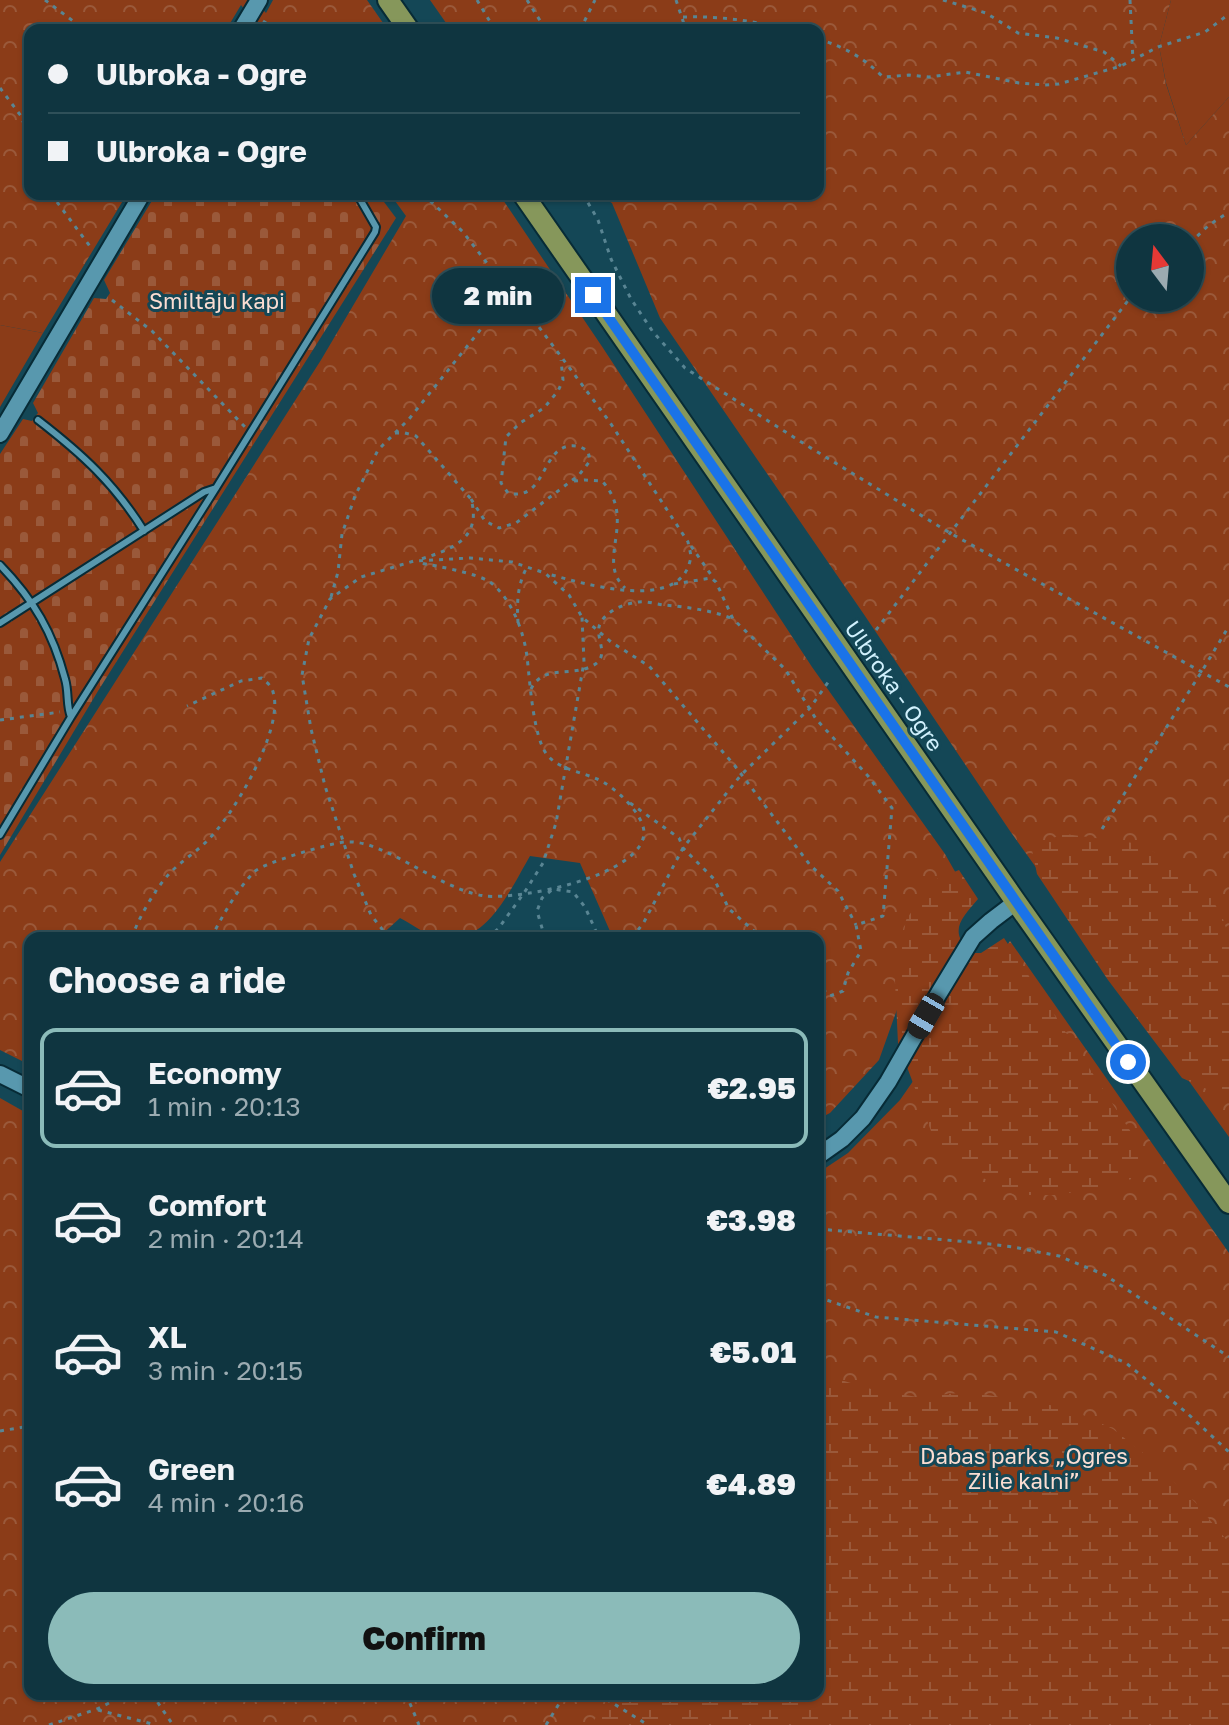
<!DOCTYPE html>
<meta charset="utf-8">
<style>
:root{--surface:#0f3540;--page:#1d404b;--text:#f1f3f6;--muted:#9babb1;--line:#2f5059;--accent:#8bbbb9}
body{margin:0;font-family:"Golos Text",sans-serif;background:var(--page);color:var(--text);height:100vh;display:flex;flex-direction:column;font-size:30px;white-space:nowrap}
*{box-sizing:border-box;margin:0}
p{font-size:26px;color:var(--muted)}
.icon{flex:none;width:44px;height:44px;fill:none;stroke:currentColor;stroke-width:2;stroke-linecap:round;stroke-linejoin:round}
.map{position:relative;flex:1;overflow:hidden}
.drawer{position:absolute;left:24px;top:932px;width:800px;height:768px;display:flex;flex-direction:column;background:var(--surface);border-radius:16px;box-shadow:0 2px 6px #0004,0 0 0 2px var(--line)}
.drawer>*{flex:none}
.top-card{position:absolute;left:24px;top:24px;width:800px;height:176px;border-radius:16px;box-shadow:0 2px 6px #0004,0 0 0 2px var(--line);display:grid;align-content:center;height:176px;padding:0 24px;background:var(--surface)}
.needle{width:52px;rotate:344deg}
.tools{position:absolute;left:1116px;top:224px;display:grid;gap:16px}
.tools a{display:grid;place-items:center;width:88px;height:88px;border-radius:50%;background:var(--surface);box-shadow:0 2px 6px #0004,0 0 0 2px var(--line);font-size:40px}
.end{position:absolute;width:36px;height:36px;margin:-18px;border:10px solid #1a73e8;background:#fff;box-shadow:0 0 0 4px #fff}
.from{border-radius:50%}
.bubble{position:absolute;height:56px;border-radius:28px;background:var(--surface);box-shadow:0 2px 6px #0004,0 0 0 2px var(--line);font-size:26px;font-weight:800;line-height:56px;text-align:center}
.car{position:absolute;width:24px;height:48px;margin:-24px -12px;border-radius:10px;box-shadow:0 0 6px 2px #0007;background:linear-gradient(#222 24%,#8ab4d8 0 40%,#222 0 76%,#8ab4d8 0 86%,#222 0)}
.top-card b{display:flex;align-items:center;gap:28px;height:76px;font-size:30px}
.top-card b+b{border-top:2px solid var(--line)}
.top-card i{width:20px;height:20px;background:var(--text)}
ul{padding:0;list-style:none}
li{display:flex;align-items:center;gap:24px;height:120px;margin:0 16px 12px;padding:0 8px;border:4px solid transparent;border-radius:16px}
li div{flex:1}
li b{display:block;font-size:30px}
li em{font-style:normal;font-weight:800}
li.current{border-color:var(--accent)}
li>.icon{width:72px;height:72px;stroke-width:1.5}
h2{padding:0 24px;font-size:36px;line-height:96px}
.cta{display:flex;gap:16px;margin-top:auto;padding:16px 24px}
.cta a{flex:1;height:92px;border-radius:48px;background:var(--accent);color:#111;font-size:32px;font-weight:800;line-height:92px;text-align:center}
.map>svg:first-child{display:block}
.green{fill:#8b3c18}
.forest{fill:url(#forest-crowns);fill-rule:evenodd}
.wetland{fill:url(#wetland-marsh)}
.cemetery{fill:url(#cemetery-stones)}
.lines{fill:none;stroke-linecap:round;stroke-linejoin:round}
.service-casing{stroke:#072b36;stroke-width:10}
.tertiary-casing{stroke:#072b36;stroke-width:20}
.primary-casing{stroke:#072b36;stroke-width:24}
.path{stroke:#598593;stroke-width:3;stroke-dasharray:4 6;stroke-linecap:butt}
.service{stroke:#5898ae;stroke-width:6}
.tertiary{stroke:#5898ae;stroke-width:16}
.primary{stroke:#86975b;stroke-width:20}
.route{stroke:#1a73e8;stroke-width:10}
.labels{text-anchor:middle;stroke-width:6;stroke-linejoin:round;paint-order:stroke}
.park-label{font-size:22px;fill:#fbddd2;stroke:#144756}
.street-label{font-size:22px;fill:#d1f1fd;stroke:#144756}
</style>
<div class="map">
<svg width="1229" height="1725" viewBox="0 0 1229 1725">
<defs>
<pattern id="forest-crowns" width="20" height="18" patternUnits="userSpaceOnUse" patternTransform="scale(2)"><rect width="20" height="18" fill="#8b3c18"/><path d="M2 6a3 3 0 1 1 6 0M12 15a3 3 0 1 1 6 0" fill="none" stroke="#9a593a"/></pattern>
<pattern id="wetland-marsh" width="20" height="14" patternUnits="userSpaceOnUse" patternTransform="scale(2)"><rect width="20" height="14" fill="#8b3c18"/><path d="M1 5h8M5 5V1M11 12h8M15 12V8" fill="none" stroke="#9a593a"/></pattern>
<pattern id="cemetery-stones" width="16" height="16" patternUnits="userSpaceOnUse" patternTransform="scale(2)"><rect width="16" height="16" fill="#8b3c18"/><path d="M2 7V4a2 2 0 0 1 4 0v3zM10 15v-3a2 2 0 0 1 4 0v3z" fill="#9a593a"/></pattern>
</defs>
<rect width="100%" height="100%" fill="#144756"/>
<path class="green" d="M1171 0H1229V97L1186 145 1166 83 1159 46Z
M0 325 43 333 0 407Z"/>
<path class="forest" d="M0 0H254L266 13 273 0H367L388 30H261L241 5 226 30H30V194H127L43 333 0 325Z
M430 0H1171L1159 46 1166 84 1186 145 1229 97V1137L1010 831 863 613 660 318 612 203 596 194H818V30H451ZM1130 238H1190V298H1130Z
M390 194H499L603 348 812 667 945 854 970 898 915 959 879 1060 830 1113 818 1119V938H613L580 863 530 856C511 888 486 948 439 938 426 935 412 924 400 918L378 938H30V1065L0 1050V862L321 360 406 216Z
M1010 941 1229 1253V1720L818 1629V1173L848 1153 900 1100Z
M0 1098 30 1115V1694H790L776 1725H0Z"/>
<path class="wetland" d="M1065 834 1141 844 1203 882 1223 919 1229 937V1099L1182 1078 1108 980 1037 874 1031 845Z
M959 870 978 899C961 919 948 931 971 953H981L1004 938 1148 1158 1139 1177 1109 1185 1058 1195H1015L940 1155 898 1043 895 981 906 920 932 881Z
M818 1378H834L871 1389 917 1397 969 1392 1068 1408 1113 1429 1148 1457 1195 1502 1229 1543V1725H591L611 1694H818Z"/>
<path class="cemetery" d="M156 194H378L396 218 98 691 0 855V454L23 419 32 421 38 413 33 403 94 298 106 299 110 293 104 280Z"/>
<g class="lines">
<g class="service-casing">
<path id="service" d="M38 420C82 454 114 483 144 531
M0 565C34 600 53 633 65 679 69 692 66 705 71 717L0 835
M0 623 204 492 216 488
M71 717 216 488 375 232 376 227 357 194"/>
</g>
<g class="tertiary-casing">
<path id="tertiary" d="M241 30 259 0
M0 434 142 194
M0 1074 30 1089
M818 1156 842 1139 863 1118 888 1082 939 993 973 937 991 921 1016 902"/>
</g>
<g class="primary-casing">
<path id="primary" d="M388 0 409 30
M523 194 1016 902 1229 1203"/>
</g>
<path class="path" d="M45 0 85 30
M477 0 495 30
M527 0 546 30
M676 0 686 30
M943 0 986 13 1018 33 1057 38 1104 52 1121 66
M1130 0 1133 61
M683 17C718 16 752 20 786 30
M263 21 277 30
M580 30 595 0
M818 39C845 47 864 58 883 77L909 75 929 77 965 72 1019 83 1045 85 1059 84 1121 66 1158 47 1205 32 1229 14
M0 88 21 116 30 140
M51 194 92 249
M423 194 463 232 523 310
M583 194 598 220 611 259 631 299 653 332 685 368 806 445 950 533 1229 687
M1190 243 1209 225 1229 212
M112 300 152 331 245 427
M395 433H405L416 436 471 499C482 538 453 549 421 559
M574 481 585 480 602 481C638 520 595 560 625 588
M471 499 485 521 499 528 516 523 579 475 590 461 588 451C584 449 580 446 576 446 540 442 548 503 508 493L501 483 506 437 520 423 544 408 558 391 563 380 561 360
M691 546 714 579
M674 584 711 578 716 582 733 619 785 669 816 719 868 776 892 808 883 916 856 925 861 951 848 973 843 991 830 996 818 985
M331 597 338 572 342 534 355 496 378 450 409 419 485 324 502 308 513 306 523 310 539 327 609 421 688 542C689 548 692 555 690 561 678 613 582 583 548 574
M518 623C517 603 517 587 526 569
M876 630 1130 298
M531 689C543 664 572 677 592 666 613 656 592 636 601 622 608 610 626 603 639 602 647 601 656 604 664 605 686 607 710 610 731 618
M0 720 60 712
M630 803 679 838 683 848 714 879 729 909 762 938
M1102 829 1202 671 1229 626
M132 938C137 920 156 888 169 874 180 862 195 853 207 841 233 816 285 728 273 692 272 686 266 682 262 678L241 681 187 706
M211 938C223 915 236 891 254 872 263 863 330 843 345 842 360 841 373 846 386 852 415 865 454 892 485 896 519 900 644 876 644 832 643 813 614 786 597 779 582 772 561 770 548 756 533 739 530 681 527 657 524 631 511 598 490 582 476 573 437 566 420 563
M389 938 371 915 354 874 325 786 311 729 302 675 309 639 330 599 361 577 414 561 470 558 512 562 545 573 569 595 582 617 611 642 649 666 735 766 810 865 838 891 856 925
M487 938 498 929 524 893 543 863 556 823 584 662 582 617
M545 938 537 911 542 898 553 889 573 892 585 907 599 938
M632 938 644 922 683 848 741 775 810 708 829 681
M818 1229 981 1243 1013 1247 1059 1256 1105 1275 1229 1357
M818 1297 876 1317 1056 1332 1126 1363 1187 1413 1229 1452
M0 1431 30 1426
M152 1694 173 1725
M406 1694 419 1725
M598 1694 648 1725
M98 1710 156 1725
M49 1725 97 1709 127 1694
M546 1725 565 1694"/>
<use href="#service" class="service"/>
<use href="#tertiary" class="tertiary"/>
<use href="#primary" class="primary"/>
</g>
<g class="lines">
<path class="route" d="M593 295 1128 1062"/>
</g>
<g class="labels">
<g class="park-label">
<text x="217" y="309">Smiltāju kapi</text>
<text x="1024" y="1464">Dabas parks „Ogres<tspan x="1024" dy="25">Zilie kalni”</tspan></text>
</g>
<g class="street-label">
<text transform="translate(894 686) rotate(55)" y="8">Ulbroka - Ogre</text>
</g>
</g>
</svg>
<div class="tools">
<a><svg class="needle" viewBox="-14 -14 28 28"><path d="M0-13l5 13h-10z" fill="#e53935"/><path d="M0 13l5-13h-10z" fill="#9babb1"/></svg></a>
</div>
<i class="end from" style="left:1128px;top:1062px"></i>
<i class="end" style="left:593px;top:295px"></i>
<div class="bubble" style="left:432px;top:268px;width:132px">2 min</div>
<i class="car" style="left:926px;top:1016px;rotate:210deg"></i>
<div class="top-card">
<b><i class="from"></i>Ulbroka - Ogre</b>
<b><i></i>Ulbroka - Ogre</b>
</div>
<section class="drawer">
<h2>Choose a ride</h2>
<ul>
<li class="current"><svg class="icon" aria-label="car" viewBox="0 0 24 24"><path d="M5 17H2v-5l4-1 3-4h7l3 4 3 1v5h-3M9 17h6M6 11h13"/><circle cx="7" cy="17" r="2"/><circle cx="17" cy="17" r="2"/></svg><div><b>Economy</b><p>1 min · 20:13</p></div><em>€2.95</em></li>
<li><svg class="icon" aria-label="car" viewBox="0 0 24 24"><path d="M5 17H2v-5l4-1 3-4h7l3 4 3 1v5h-3M9 17h6M6 11h13"/><circle cx="7" cy="17" r="2"/><circle cx="17" cy="17" r="2"/></svg><div><b>Comfort</b><p>2 min · 20:14</p></div><em>€3.98</em></li>
<li><svg class="icon" aria-label="car" viewBox="0 0 24 24"><path d="M5 17H2v-5l4-1 3-4h7l3 4 3 1v5h-3M9 17h6M6 11h13"/><circle cx="7" cy="17" r="2"/><circle cx="17" cy="17" r="2"/></svg><div><b>XL</b><p>3 min · 20:15</p></div><em>€5.01</em></li>
<li><svg class="icon" aria-label="car" viewBox="0 0 24 24"><path d="M5 17H2v-5l4-1 3-4h7l3 4 3 1v5h-3M9 17h6M6 11h13"/><circle cx="7" cy="17" r="2"/><circle cx="17" cy="17" r="2"/></svg><div><b>Green</b><p>4 min · 20:16</p></div><em>€4.89</em></li>
</ul>
<div class="cta"><a>Confirm</a></div>
</section>
</div>
